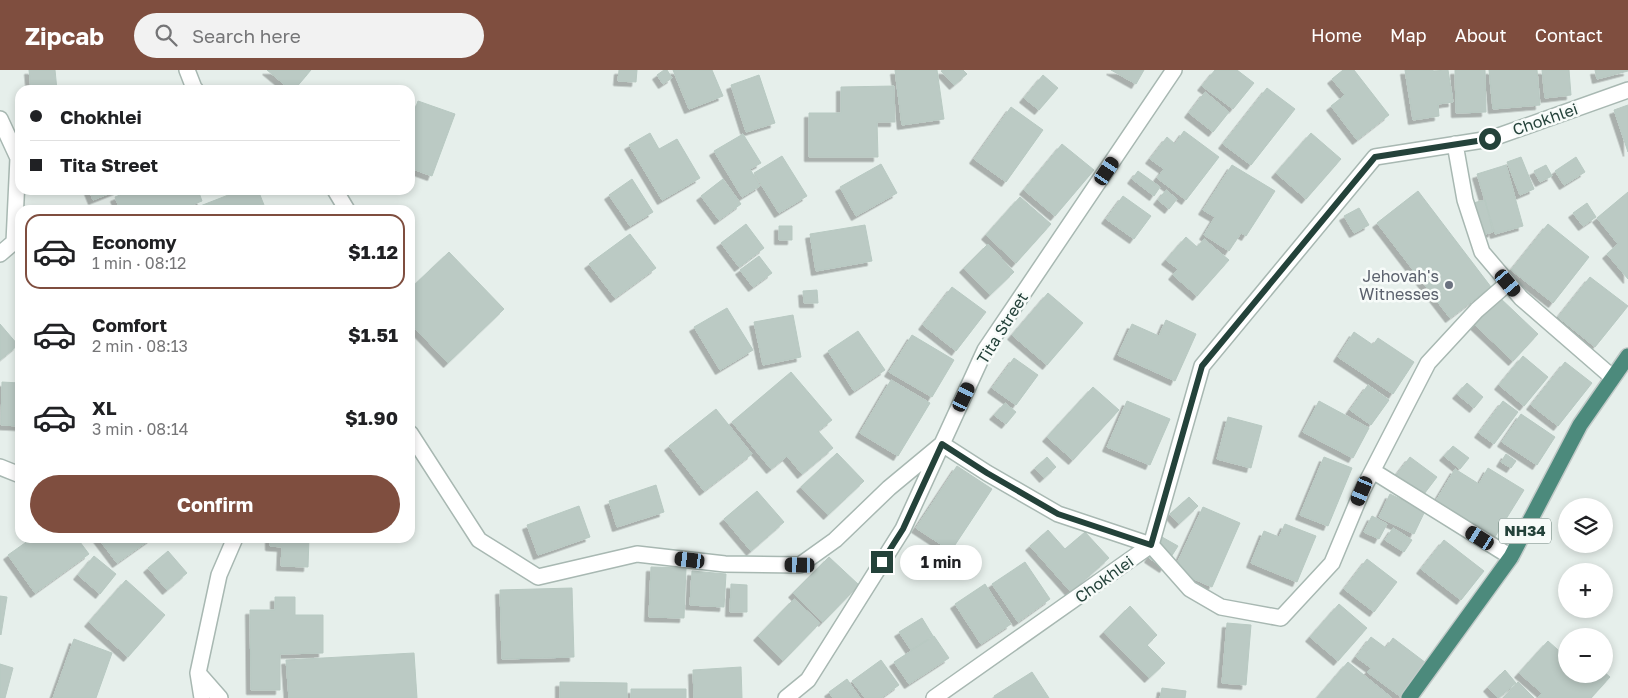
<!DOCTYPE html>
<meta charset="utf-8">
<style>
:root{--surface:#fff;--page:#f2f2f2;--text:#202124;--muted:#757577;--line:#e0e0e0;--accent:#7f4e3f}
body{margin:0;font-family:"Golos Text",sans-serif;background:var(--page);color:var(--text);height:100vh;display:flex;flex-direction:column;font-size:19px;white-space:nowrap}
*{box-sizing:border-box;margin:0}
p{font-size:16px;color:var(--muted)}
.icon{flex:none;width:28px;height:28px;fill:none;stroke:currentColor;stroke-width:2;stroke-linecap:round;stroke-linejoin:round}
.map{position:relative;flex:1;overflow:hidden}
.details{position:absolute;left:15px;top:135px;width:400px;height:338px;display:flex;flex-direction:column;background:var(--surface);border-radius:15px;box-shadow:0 2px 8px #0003}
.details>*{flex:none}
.hud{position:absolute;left:15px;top:15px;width:400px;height:110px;border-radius:15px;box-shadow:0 2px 8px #0003;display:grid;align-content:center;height:110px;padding:0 15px;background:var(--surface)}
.buttons{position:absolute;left:1558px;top:428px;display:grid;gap:10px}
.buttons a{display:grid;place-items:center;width:55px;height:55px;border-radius:50%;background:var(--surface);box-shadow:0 2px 8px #0003;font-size:25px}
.end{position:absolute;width:22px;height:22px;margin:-11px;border:6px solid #24423a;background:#fff;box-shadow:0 0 0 2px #fff}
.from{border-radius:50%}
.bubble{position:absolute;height:35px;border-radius:18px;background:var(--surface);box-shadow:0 2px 8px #0003;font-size:16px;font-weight:700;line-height:35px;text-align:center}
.car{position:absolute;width:15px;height:30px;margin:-15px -8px;border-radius:6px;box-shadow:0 0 4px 1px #0007;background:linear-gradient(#222 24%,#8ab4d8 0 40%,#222 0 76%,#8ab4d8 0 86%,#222 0)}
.hud b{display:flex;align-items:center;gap:18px;height:48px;font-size:19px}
.hud b+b{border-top:1px solid var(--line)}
.hud i{width:12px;height:12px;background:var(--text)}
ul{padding:9px 0 0;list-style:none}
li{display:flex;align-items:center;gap:15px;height:75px;margin:0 10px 8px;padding:0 5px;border:2px solid transparent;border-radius:15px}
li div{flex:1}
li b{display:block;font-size:19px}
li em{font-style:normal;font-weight:700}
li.active{border-color:var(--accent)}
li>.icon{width:45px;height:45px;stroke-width:1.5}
.button{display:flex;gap:10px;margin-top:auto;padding:10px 15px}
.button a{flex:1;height:58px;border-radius:30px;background:var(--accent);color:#fff;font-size:20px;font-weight:700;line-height:58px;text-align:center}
header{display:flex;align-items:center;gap:30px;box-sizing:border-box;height:70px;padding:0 25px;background:var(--accent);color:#fff}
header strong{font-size:24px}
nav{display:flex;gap:28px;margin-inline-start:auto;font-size:18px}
.search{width:350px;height:45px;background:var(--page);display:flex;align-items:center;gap:12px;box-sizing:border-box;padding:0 18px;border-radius:28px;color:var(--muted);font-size:19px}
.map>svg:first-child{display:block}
.building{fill:#bbcac4;stroke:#b8c9c2;filter:url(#shadow)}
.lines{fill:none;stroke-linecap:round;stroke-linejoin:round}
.minor-casing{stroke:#a8b8b2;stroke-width:18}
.trunk-casing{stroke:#c2cac8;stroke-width:18}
.minor{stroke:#fff;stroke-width:15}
.trunk{stroke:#4c8a7c;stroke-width:15}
.route{stroke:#24423a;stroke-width:6}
.worship-dot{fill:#6b7280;stroke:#f7fbf9;stroke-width:2}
.labels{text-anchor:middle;stroke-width:5;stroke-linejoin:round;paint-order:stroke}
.shield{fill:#f7fbf9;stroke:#637a73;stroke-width:1}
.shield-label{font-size:15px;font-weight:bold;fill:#24423a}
.street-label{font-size:16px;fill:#24423a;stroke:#f7fbf9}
.worship-label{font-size:16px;fill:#5b616d;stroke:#f7fbf9;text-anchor:end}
</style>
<header>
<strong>Zipcab</strong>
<div class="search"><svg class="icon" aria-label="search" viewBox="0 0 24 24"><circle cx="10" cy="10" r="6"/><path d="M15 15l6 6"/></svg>Search here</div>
<nav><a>Home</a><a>Map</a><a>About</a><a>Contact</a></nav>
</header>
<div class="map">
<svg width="1628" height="628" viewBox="0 0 1628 628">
<defs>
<filter id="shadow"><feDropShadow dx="-4.5" dy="4.5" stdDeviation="0" flood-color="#0004"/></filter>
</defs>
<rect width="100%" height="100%" fill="#e6efeb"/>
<path class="building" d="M29 0H55L57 20H31Z
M267 0H311L294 20H291Z
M619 0H637L636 12 618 11Z
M664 0H667L672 8 663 14 657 5Z
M673 0H712L723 26 689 39Z
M895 0H937L944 49 902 55Z
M943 0H963L967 4 954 15 941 1Z
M1111 0H1144L1136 14Z
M1215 0H1237L1254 13 1233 39 1202 16Z
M1343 0H1354L1389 45 1357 70 1331 36 1345 25 1332 9Z
M1405 0H1433V1L1448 0 1453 32 1438 34 1439 46 1413 50Z
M1455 0H1485L1486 42 1456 43Z
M1489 0H1537L1540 35 1493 39Z
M1542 0H1569L1571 25 1545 28Z
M1595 0H1628V1L1597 9Z
M759 5 775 53 746 62 731 15Z
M1043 5 1058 18 1039 40 1024 28Z
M894 16 895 52H877L878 87H809V43H841V17Z
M1267 18 1295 39 1251 95 1223 74Z
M1205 22 1229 42 1213 62 1189 43Z
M418 31 455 44 432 106 410 98V53Z
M1628 35V82L1614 40Z
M1011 37 1043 60 1006 112 974 89Z
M1184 61 1219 87 1186 130 1157 108 1164 99 1150 89 1167 67 1175 74Z
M650 63 659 79 677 69 700 108 662 130 629 75Z
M1311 63 1341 89 1306 129 1276 103Z
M743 64 761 93 750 99 760 116 742 127 714 81Z
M1062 74 1094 100 1055 146 1024 120Z
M782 86 807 126 779 143 754 103Z
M1521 87 1534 119 1520 125 1507 92Z
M1576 87 1585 102 1564 115 1555 101Z
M881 94 897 123 856 146 840 117Z
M1232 95 1275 121 1246 166 1241 163 1229 181 1204 165 1215 147 1203 140Z
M1506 95 1523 156 1495 164 1477 104Z
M1546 95 1552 106 1540 112 1534 101Z
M1138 101 1160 117 1154 126 1132 109Z
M632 109 653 142 630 156 609 125Z
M723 109 741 134 719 150 701 126Z
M89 120H118L93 130Z
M132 120H198L202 131 179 140H120L115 127Z
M241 120H258L266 140H190Z
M1166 120 1177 129 1169 139 1158 130Z
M1418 121 1491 217 1450 248 1377 153Z
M1628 122V209L1607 184 1618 174 1597 148Z
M1123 126 1151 146 1134 169 1106 149Z
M1020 127 1051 154 1016 193 986 165Z
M1485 130 1493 162 1482 165 1473 133Z
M1587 133 1596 147 1583 156 1573 143Z
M1359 138 1369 155 1354 163 1344 146Z
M746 154 764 178 739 197 721 173Z
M1548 154 1589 187 1553 233 1511 200Z
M865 155 872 191 816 201 810 164Z
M779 156H792V170H779Z
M630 164 656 198 615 228 589 194Z
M1186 167 1197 177 1204 169 1229 190 1197 226 1173 205 1178 199 1166 190Z
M988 174 1014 202 990 225 964 198Z
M449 182 504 239 448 293 410 253V219Z
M759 186 772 203 753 217 740 200Z
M1590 207 1628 236 1595 277 1558 247Z
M952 217 986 242 956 281 923 255Z
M817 220 818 233H804L803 221Z
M1048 223 1083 253 1047 295 1012 265Z
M1498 226 1538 264 1513 291 1473 253Z
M727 238 753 280 720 300 694 257Z
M793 245 801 287 763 295 754 252Z
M1166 250 1196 264 1175 311 1118 285 1132 254 1159 266Z
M0 254 18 275 0 290Z
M858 261 885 300 854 321 828 281Z
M1354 262 1373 275 1378 268 1414 292 1393 324 1338 287Z
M912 265 954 290 932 327 889 302Z
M1523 286 1548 307 1524 336 1499 315Z
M1014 288 1038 305 1016 335 992 318Z
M1565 292 1592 313 1558 356 1531 335Z
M791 302 832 350 818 361 833 378 802 404 787 386 771 399 732 352Z
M891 310 930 333 898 386 860 363Z
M2 312 20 313V356L1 355Z
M1467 313 1483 327 1474 338 1457 324Z
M1368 315 1389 330 1371 355 1350 340Z
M1093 317 1119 340 1073 390 1047 367Z
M1127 331 1170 349 1150 395 1107 377Z
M1319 331 1369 358 1353 388 1303 362Z
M1503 331 1518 342 1494 374 1479 363Z
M1005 333 1016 342 1006 354 994 345Z
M716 339 752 384 704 421 669 376Z
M1521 344 1555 367 1537 395 1502 372Z
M1228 347 1262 356 1251 398 1217 389Z
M1453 376 1469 388 1460 399 1444 386Z
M837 383 864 411 828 445 801 417Z
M1506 384 1516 391 1511 398 1501 392Z
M1047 387 1056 397 1044 408 1035 398Z
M1324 387 1352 398 1328 456 1300 445Z
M1410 387 1437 407 1421 428 1394 408Z
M957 396 992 419 951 481 916 458Z
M1488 398 1524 420 1493 470 1434 434 1455 399 1479 414Z
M656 415 664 442 617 457 609 431Z
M757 421 784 452 751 481 724 449Z
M1390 424 1425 441 1414 464 1379 447Z
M1189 427 1198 436 1179 454 1170 444Z
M579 436 590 467 538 485 527 455Z
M1203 437 1240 453 1212 517 1174 500Z
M1372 446 1387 454 1379 469 1364 462Z
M1285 454 1316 466 1297 512 1251 493 1264 461 1279 467Z
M1393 458 1412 470 1404 482 1385 470Z
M1048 460 1065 479 1085 462 1109 488 1071 522 1030 476Z
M1162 467 1178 476 1164 498 1149 488Z
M32 468H77L89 484 35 523 8 485Z
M98 468H152L117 493Z
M270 468H309L308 497 281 496 282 477 270 476Z
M1444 470 1484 501 1461 530 1421 499Z
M168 481 187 503 167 520 148 498Z
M94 486 116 504 100 524 78 505Z
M829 487 859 515 823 552 793 523Z
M1367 489 1397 512 1374 542 1344 519Z
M1025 492 1050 529 1018 552 992 514Z
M651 497 686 498 684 548 649 547Z
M692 501 726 504 724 537 690 535Z
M126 510 165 545 128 587 89 552Z
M731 514 747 515V542H730Z
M985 514 1011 554 981 574 955 534Z
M572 518 574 587 502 589 500 520Z
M0 526 7 527 1 565 0 564Z
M275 527H295V545H323V583L280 584V620H251L250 540H275Z
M794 529 820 553 783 591 758 566Z
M1339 534 1367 558 1338 591 1310 567Z
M1130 536 1157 565 1147 575 1165 593 1149 608 1104 562Z
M922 548 933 566 911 580 899 562Z
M1227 553 1251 555 1246 615 1222 613Z
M934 566 949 588 909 614 894 592Z
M1371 567 1386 578 1393 568 1426 593 1401 627 1367 602 1371 598 1356 587Z
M74 569 112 583 96 628H53Z
M1548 571 1566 587V604H1604V602L1610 607 1591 628H1538L1542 623 1519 603Z
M414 583 417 628H289L286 590Z
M881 590 899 615 881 628H865L852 611Z
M1348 592 1392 628H1317Z
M0 594 13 598 5 628H0Z
M741 597 742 628H694L693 600Z
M1505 600 1516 613 1498 628 1488 617Z
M1032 602 1049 628H995L994 626Z
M847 609 860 628H833L829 622Z
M560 612 627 613V628H560Z
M1518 612 1534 628H1503Z
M1162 618 1186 621 1185 628H1160Z
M631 619H686V628H631Z"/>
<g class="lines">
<g class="minor-casing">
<path id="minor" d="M187 0 194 18 196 20
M0 49 18 88 14 172 0 184
M1455 74 1465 130 1482 182 1521 228 1612 307
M335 120 347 140
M410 363 479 470 538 507 637 484 725 494 800 495 835 470 889 418 942 374 987 403 1058 444 1151 475 1190 519 1221 537 1281 548 1332 493 1362 421 1428 293 1477 240 1508 213
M0 397 20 405
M1373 401 1511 487
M198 603 220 628
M202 628 198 603 219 505 235 468
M786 628 808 610 903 459 985 280 1174 0
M934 628 1151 475 1202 296 1375 87 1490 69 1628 20"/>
</g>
<g class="trunk-casing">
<path id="trunk" d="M1409 628 1511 487 1580 355 1628 286"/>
</g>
<use href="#minor" class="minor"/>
<use href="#trunk" class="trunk"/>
</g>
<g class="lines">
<path class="route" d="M882 492 903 459 942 374 987 403 1058 444 1151 475 1202 296 1375 87 1490 69"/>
</g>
<circle class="worship-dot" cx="1449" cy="215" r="5"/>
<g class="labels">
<rect class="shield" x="1499" y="448.5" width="52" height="25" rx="4"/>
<g class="shield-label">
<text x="1525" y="466">NH34</text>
</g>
<g class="street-label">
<text transform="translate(1545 49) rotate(-19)" y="6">Chokhlei</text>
<text transform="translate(1002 258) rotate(-58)" y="6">Tita Street</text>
<text transform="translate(1104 509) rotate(-36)" y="6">Chokhlei</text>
</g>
<g class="worship-label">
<text x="1439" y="212">Jehovah's<tspan x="1439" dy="18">Witnesses</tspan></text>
</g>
</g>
</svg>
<div class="buttons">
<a><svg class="icon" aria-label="layers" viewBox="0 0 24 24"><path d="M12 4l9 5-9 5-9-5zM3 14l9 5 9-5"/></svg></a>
<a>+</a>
<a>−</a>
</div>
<i class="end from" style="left:1490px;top:69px"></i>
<i class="end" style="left:882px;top:492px"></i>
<div class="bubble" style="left:900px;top:475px;width:82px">1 min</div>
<i class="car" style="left:1107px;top:101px;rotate:34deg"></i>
<i class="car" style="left:1508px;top:213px;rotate:140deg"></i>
<i class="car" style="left:964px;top:327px;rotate:25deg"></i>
<i class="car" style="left:1362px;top:421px;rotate:203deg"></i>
<i class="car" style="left:1480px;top:468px;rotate:302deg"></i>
<i class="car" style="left:690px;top:490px;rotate:277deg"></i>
<i class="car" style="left:800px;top:495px;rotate:271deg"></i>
<div class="hud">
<b><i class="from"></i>Chokhlei</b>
<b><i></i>Tita Street</b>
</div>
<section class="details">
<ul>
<li class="active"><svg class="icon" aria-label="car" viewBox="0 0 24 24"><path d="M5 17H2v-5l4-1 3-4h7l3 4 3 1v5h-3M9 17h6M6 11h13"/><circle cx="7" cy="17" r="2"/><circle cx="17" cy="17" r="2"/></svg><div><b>Economy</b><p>1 min · 08:12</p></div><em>$1.12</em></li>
<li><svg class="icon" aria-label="car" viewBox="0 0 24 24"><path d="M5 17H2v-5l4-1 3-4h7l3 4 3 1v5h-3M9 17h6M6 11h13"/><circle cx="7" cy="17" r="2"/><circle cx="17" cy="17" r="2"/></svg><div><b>Comfort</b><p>2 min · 08:13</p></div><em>$1.51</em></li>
<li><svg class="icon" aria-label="car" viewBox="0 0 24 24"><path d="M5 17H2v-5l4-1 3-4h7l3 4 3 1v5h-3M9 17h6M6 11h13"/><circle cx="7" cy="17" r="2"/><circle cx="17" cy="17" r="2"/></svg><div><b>XL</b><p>3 min · 08:14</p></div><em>$1.90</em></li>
</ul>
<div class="button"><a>Confirm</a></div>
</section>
</div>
